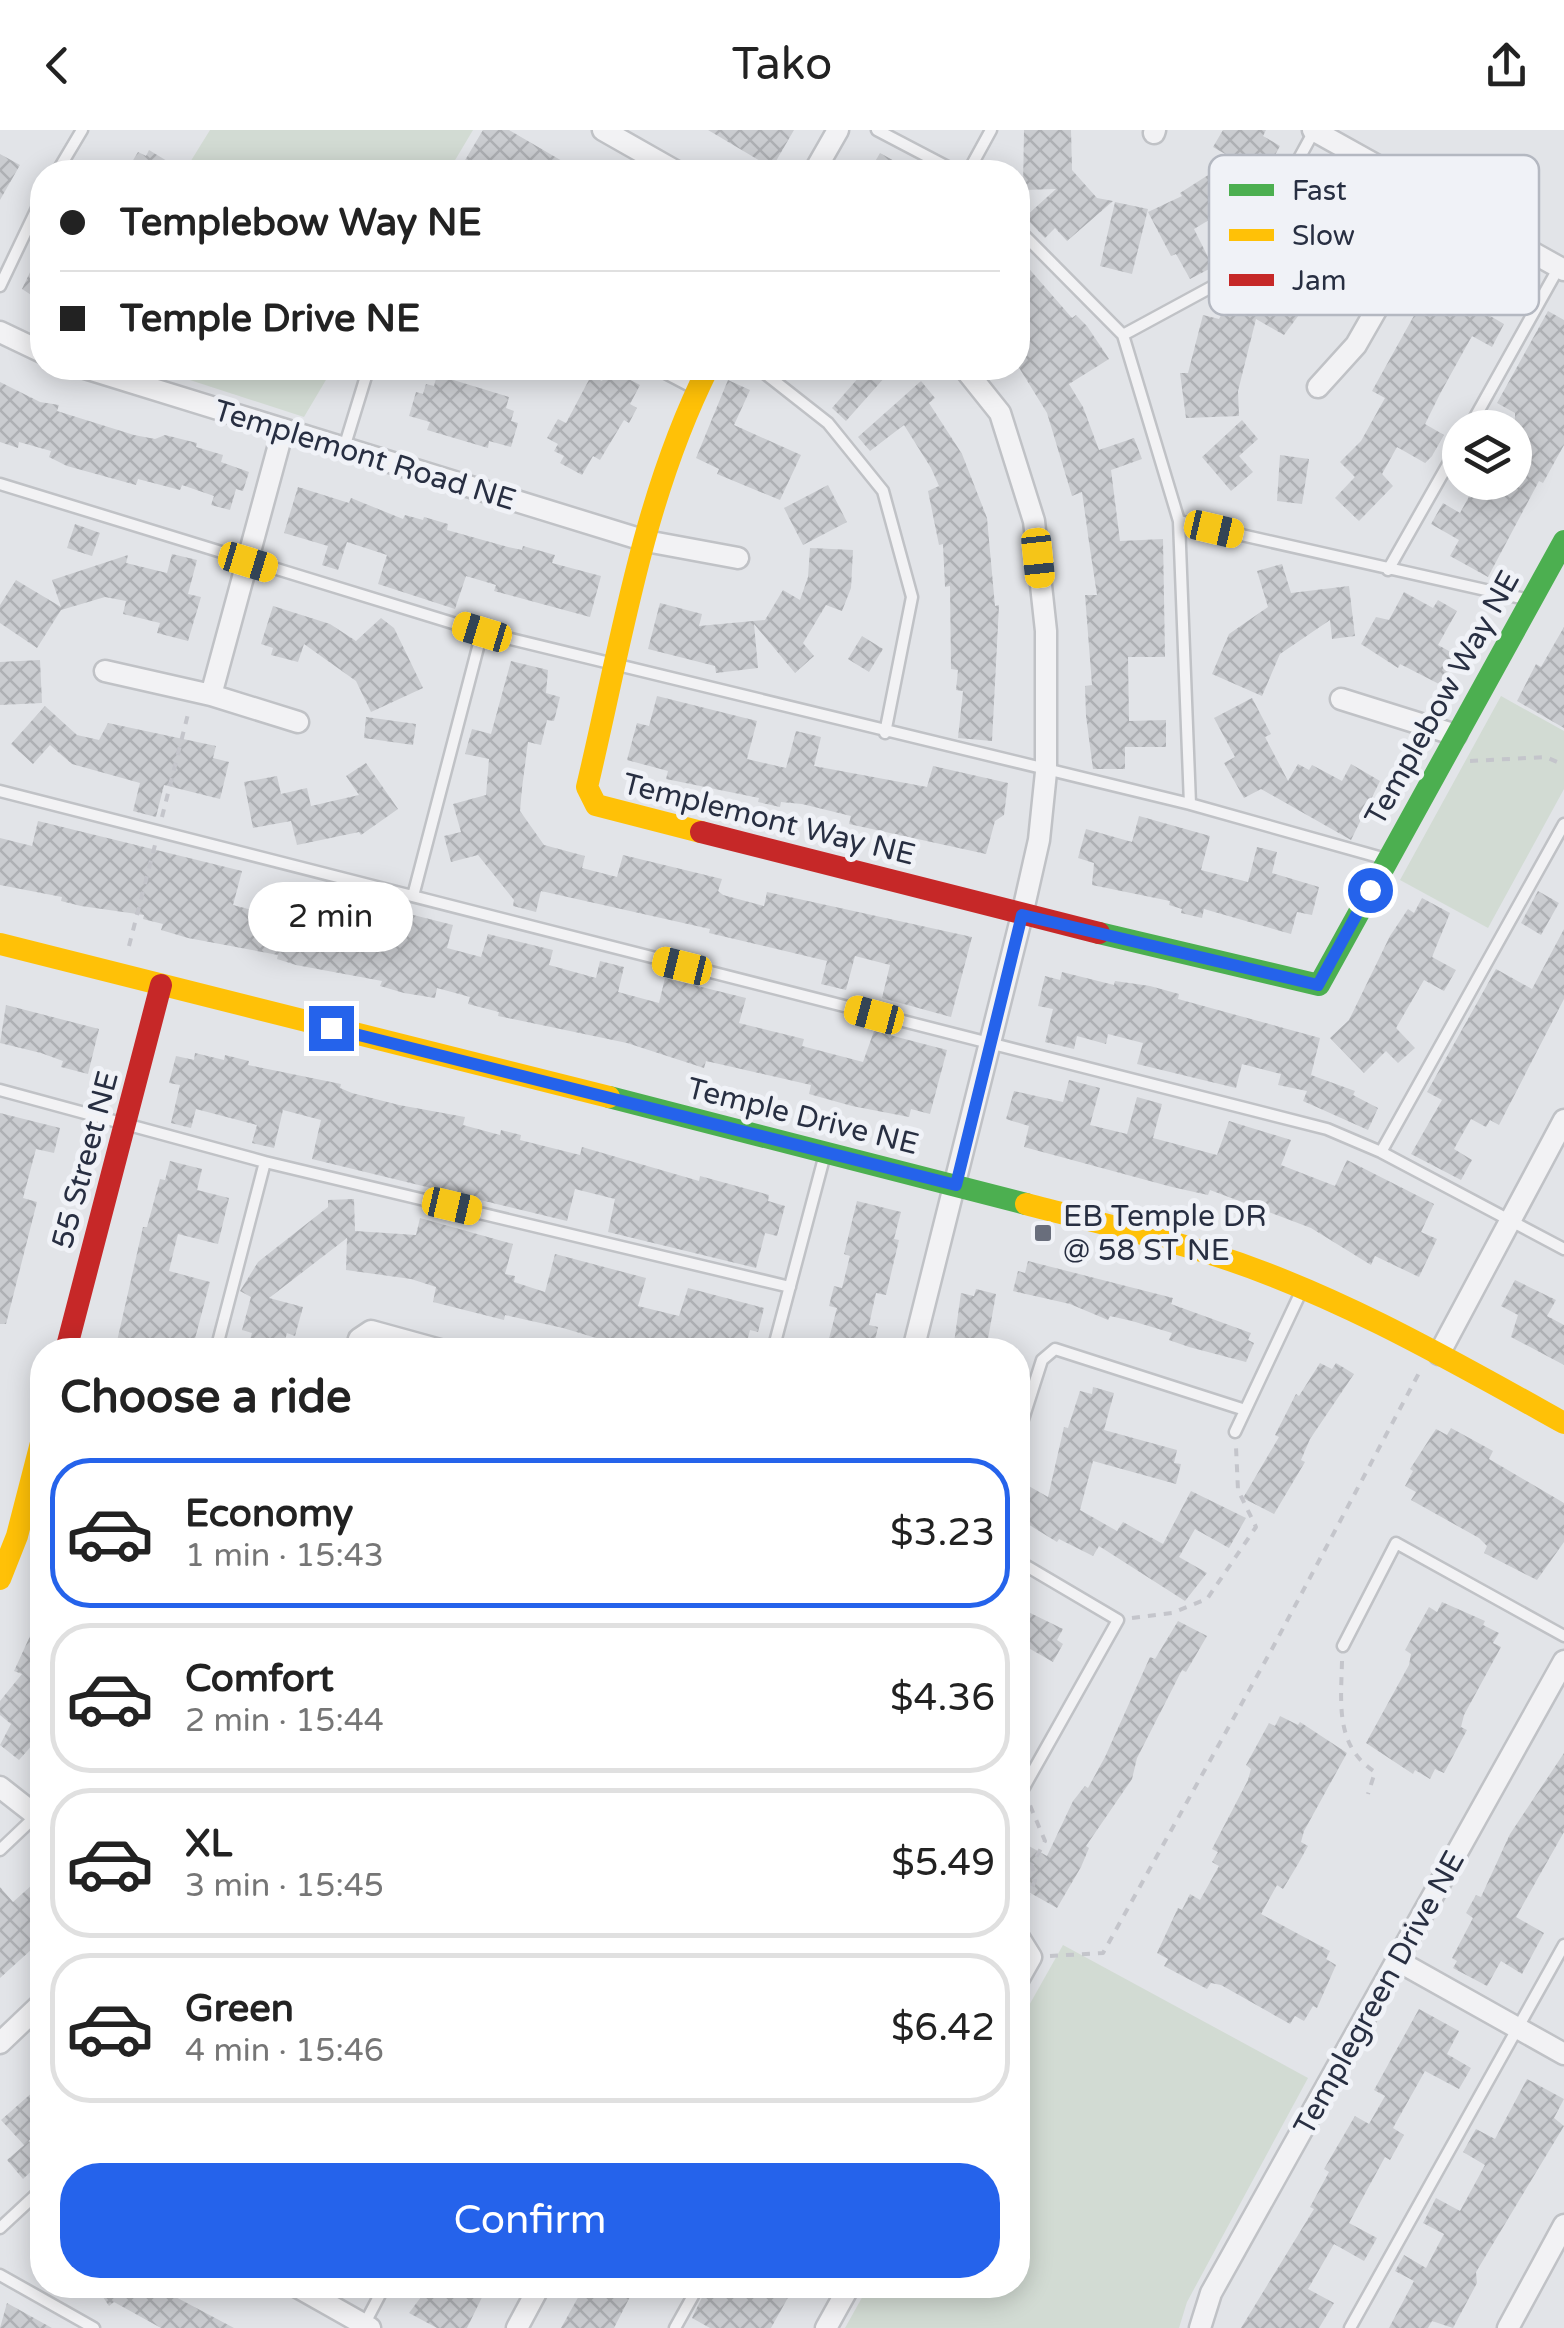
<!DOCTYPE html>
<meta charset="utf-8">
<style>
:root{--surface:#fff;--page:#f6f6f6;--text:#222;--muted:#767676;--line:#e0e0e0;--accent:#2563eb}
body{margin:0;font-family:"Varela Round",sans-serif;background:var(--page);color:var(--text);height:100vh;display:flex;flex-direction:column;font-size:38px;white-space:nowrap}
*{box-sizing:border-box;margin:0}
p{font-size:32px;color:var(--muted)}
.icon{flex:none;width:55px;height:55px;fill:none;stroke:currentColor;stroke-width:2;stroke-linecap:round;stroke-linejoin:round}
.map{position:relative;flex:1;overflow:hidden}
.sheet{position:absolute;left:30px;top:1208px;width:1000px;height:960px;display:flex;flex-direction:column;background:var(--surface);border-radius:40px;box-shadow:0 5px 25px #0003}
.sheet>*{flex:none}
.hud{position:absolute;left:30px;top:30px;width:1000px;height:220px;border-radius:40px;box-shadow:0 5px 25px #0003;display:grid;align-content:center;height:220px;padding:0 30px;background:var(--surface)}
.buttons{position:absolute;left:1442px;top:280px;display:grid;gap:20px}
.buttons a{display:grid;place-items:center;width:90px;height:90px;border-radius:50%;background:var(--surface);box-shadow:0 5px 25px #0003;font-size:50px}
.end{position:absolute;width:45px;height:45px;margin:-22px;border:12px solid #2563eb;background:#fff;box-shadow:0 0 0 5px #fff}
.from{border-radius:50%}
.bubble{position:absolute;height:70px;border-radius:35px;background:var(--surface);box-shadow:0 5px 25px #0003;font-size:32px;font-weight:600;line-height:70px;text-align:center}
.car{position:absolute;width:30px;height:60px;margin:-30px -15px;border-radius:12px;box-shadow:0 0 8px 2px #0007;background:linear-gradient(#f5c518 24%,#345 0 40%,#f5c518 0 76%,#345 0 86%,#f5c518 0)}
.hud b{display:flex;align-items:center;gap:35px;height:95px;font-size:38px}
.hud b+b{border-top:2px solid var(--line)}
.hud i{width:25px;height:25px;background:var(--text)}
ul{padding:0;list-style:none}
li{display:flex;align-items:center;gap:30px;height:150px;margin:0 20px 15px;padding:0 10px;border:5px solid var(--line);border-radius:40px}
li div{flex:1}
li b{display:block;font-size:38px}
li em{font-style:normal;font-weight:600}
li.active{border-color:var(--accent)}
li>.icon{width:90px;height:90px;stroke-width:1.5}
h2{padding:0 30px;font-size:45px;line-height:120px}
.primary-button{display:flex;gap:20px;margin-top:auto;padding:20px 30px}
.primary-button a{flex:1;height:115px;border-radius:40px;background:var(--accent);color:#fff;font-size:40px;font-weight:600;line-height:115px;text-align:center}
header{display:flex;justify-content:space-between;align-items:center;height:130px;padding:0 30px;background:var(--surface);font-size:45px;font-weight:600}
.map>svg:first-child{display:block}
.park{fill:#d2dbd3}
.building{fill:url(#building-cross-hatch)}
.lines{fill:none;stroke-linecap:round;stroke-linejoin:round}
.lane-casing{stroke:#c0c2c6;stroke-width:15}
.street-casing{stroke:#c0c2c6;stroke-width:25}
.path{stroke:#c4c5cb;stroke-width:4;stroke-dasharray:8 8;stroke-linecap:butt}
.lane{stroke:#f2f2f4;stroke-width:10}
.street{stroke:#f2f2f4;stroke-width:20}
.fast{stroke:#4caf50;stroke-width:22}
.slow{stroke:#ffc107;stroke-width:22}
.jam{stroke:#c62828;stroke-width:22}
.route{stroke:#2563eb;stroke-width:12}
.poi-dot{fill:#696e7c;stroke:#f0f2f7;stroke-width:4}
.labels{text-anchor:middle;stroke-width:10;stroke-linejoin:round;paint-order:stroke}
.street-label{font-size:30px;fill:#282f42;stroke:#f0f2f7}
.poi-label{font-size:30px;fill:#282f42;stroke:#f0f2f7;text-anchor:start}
.key{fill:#f0f2f7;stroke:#b4b8c1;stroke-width:2.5}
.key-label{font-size:28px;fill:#282f42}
</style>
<header><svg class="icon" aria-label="back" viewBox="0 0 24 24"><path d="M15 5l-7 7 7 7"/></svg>Tako<svg class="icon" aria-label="share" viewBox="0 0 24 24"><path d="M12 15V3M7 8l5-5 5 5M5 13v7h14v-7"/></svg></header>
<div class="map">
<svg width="1564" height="2198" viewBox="0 0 1564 2198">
<defs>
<pattern id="building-cross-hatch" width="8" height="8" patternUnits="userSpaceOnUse" patternTransform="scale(2.5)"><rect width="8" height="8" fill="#caccd0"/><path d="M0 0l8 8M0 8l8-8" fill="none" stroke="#aeb0b4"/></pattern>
</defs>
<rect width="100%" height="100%" fill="#e2e4e8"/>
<path class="park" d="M210 0H473L448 42H184Z
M153 238H333L304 287Z
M1501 566 1564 601V659L1488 798 1400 750Z
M1063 1815 1308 1948 1187 2172 1179 2198H845L869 2155H1018V1895Z"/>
<path class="building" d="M483 0H509L581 42H458Z
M708 0H794L772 38Z
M1024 0H1071L1072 40 1097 68 1113 71 1067 111 1055 98 1045 108 1025 87 1056 59 1023 60Z
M1223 0H1266L1263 6 1280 16 1269 36 1252 26 1246 36 1213 17Z
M149 20 167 31 164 36 175 42H126L138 22 146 26Z
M880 23 914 42H869Z
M0 24 20 35 0 70Z
M1310 33 1332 45 1329 52 1369 79 1348 116 1350 122 1335 149 1339 151 1324 178 1310 170 1284 205 1256 189 1238 261 1239 286 1186 288 1180 243H1188L1203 185 1219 189 1235 159 1258 171 1276 139 1257 128Z
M1216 40 1234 69 1226 74 1229 78 1194 99 1213 137 1190 149 1176 124 1171 126 1148 82 1182 66 1180 63Z
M1115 72 1148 79 1132 144 1100 136Z
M42 117V172L22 159Z
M1466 117 1503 138 1480 180 1504 194 1492 217 1472 206 1441 262 1425 294 1444 305 1432 326 1425 333 1397 317 1382 344 1393 356 1359 391 1335 368 1355 347 1340 332 1361 311 1385 268 1372 261 1445 130 1455 136Z
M1018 126 1072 188 1076 185 1087 196 1109 229 1069 254 1083 277 1099 320 1134 308 1142 329 1111 340 1120 411 1163 409 1165 527H1128L1129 591 1166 590V617H1125V639H1093L1086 586 1085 556 1092 555 1085 465H1097L1089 412 1082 362 1072 366 1047 283 1018 236Z
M1548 181 1564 190V315L1543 353 1539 351 1488 447 1450 426 1459 410 1431 394 1443 373 1460 383 1477 352H1515V283L1497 273Z
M867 238H893L846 291 832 278Z
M606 244 616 249 619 244 640 255 630 274 637 278 629 293 624 290 600 330 593 326 582 345 560 333 564 326 554 321 558 314 547 308 558 289 566 293 591 246 602 251Z
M437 245 509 267 506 278 514 281 511 291 518 293 511 317 489 311 488 318 427 300 430 292 409 286 416 262 423 264 426 254 434 256Z
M728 250 750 260 734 295 801 325 780 370 717 344 719 339 696 328Z
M921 251 935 268 929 273 962 324 987 388 995 476 999 475 992 611 958 608 963 561 956 560 958 540 951 539 950 456 945 457 943 414 939 415 928 361 939 356 931 338 904 295 870 321 858 307Z
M0 252 40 272 59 275 57 281 134 305 155 309 165 305 197 313 196 317 223 325 221 332 249 342 243 361 236 359 230 380 211 375 214 366 182 355 180 360 138 349 136 355 67 336 49 327 51 321 19 312 18 318 0 312Z
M1242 290 1258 309 1239 326 1253 342 1231 361 1202 327Z
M1280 325 1309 329 1302 374 1277 371Z
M828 355 847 392 803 415 784 378Z
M298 357 349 373 351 368 403 389 405 385 423 390 424 387 448 394 447 400 508 417 522 420 523 416 555 425 552 433 601 446 590 487 494 461 496 455 466 446 455 479 378 454 387 425 347 412 338 440 322 435 328 416 284 403Z
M75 394 100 403 92 426 67 418Z
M810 418 853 420 851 458 842 481 826 475 803 513 814 526 795 543 754 494 758 538 716 543 715 536 648 519 660 473 702 484 699 496 765 490 783 460 800 470 808 447Z
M172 424 197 430 188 464 201 467 188 511 157 503 160 493 123 484 126 471 105 467 61 480 37 518 0 493V475L16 450 61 477 52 450 128 425 126 433 167 443Z
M1282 434 1291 463 1349 456 1355 506 1332 509 1330 490 1280 524 1262 566 1212 544 1229 504 1268 477 1257 441Z
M1404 462 1433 478 1438 470 1457 481 1438 515 1458 526 1441 555 1400 534 1398 538 1361 514 1376 487 1389 490Z
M273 476 330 494 356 511 381 488 394 498 423 558 371 582 356 551 304 514 298 532 271 525 273 518 261 514Z
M1564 497V598L1517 571 1536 534 1541 537Z
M862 506 883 519 869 542 848 529Z
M40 530 42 573 0 575V532Z
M511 531 548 540 546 563 560 567 554 591 547 590 541 615 528 612 522 658 520 681 544 715 585 726 582 738 617 747 623 725 722 749 718 761 723 765 764 776 767 762 972 807 951 887 882 868 890 835 855 826 846 860 821 854 827 831 709 803 710 799 541 761 536 782 513 776 514 770 478 725 451 732 444 706 461 702 453 674 486 665 489 629 465 624 472 599 491 604Z
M657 566 757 591 747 629 786 638 796 601 821 607 814 636 927 657 933 636 1008 653 1004 685 995 691 986 724 849 694 851 686 802 674 781 672 780 677 758 672 759 668 666 649 668 641 627 630 637 593 649 596Z
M1252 568 1271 604 1265 607 1288 651 1298 634 1309 640 1312 635 1342 651 1351 634 1380 651 1351 710 1261 659 1244 668 1224 633 1235 627 1214 588Z
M45 576 77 605 99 610 108 593 216 616 213 628 229 632 220 669 164 655 156 687 133 681 140 653 72 634 50 615 33 634 11 614Z
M366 587 416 594 413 615 364 608Z
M366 633 398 679 361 705 359 702 297 715 291 691 253 698 244 652 277 646 281 664 307 658 311 676 359 665 346 646Z
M1139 686 1210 706 1201 740 1248 752 1257 717 1277 722 1272 743 1319 757 1312 785 1297 782 1291 804 1204 779 1202 788 1181 783 1182 779 1169 775 1170 771 1092 755 1094 733 1078 728 1086 699 1132 712Z
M38 691 242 741 233 775 307 794 315 763 354 770 453 795 447 818 481 827 488 804 553 820 549 835 596 848 600 831 624 837 618 862 659 873 665 848 746 868 739 893 804 909 802 916 863 932 874 901 947 920 930 984 911 979 909 987 852 976 809 964 811 955 706 931 704 938 627 913 498 886 499 882 468 874 470 867 437 858 435 868 404 863 380 856 382 851 296 835 277 829 278 825 188 808 161 800 163 794 143 789 144 785 81 776 61 771 62 767 0 755V708L32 716Z
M1538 761 1559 773 1541 805 1521 793Z
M1422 768 1450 783 1432 827 1456 840 1444 861 1424 850 1396 898 1415 918 1398 933 1386 921 1364 943 1330 908 1349 890 1390 806 1408 779 1414 783Z
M1564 799V869L1499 995 1490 990 1486 997 1471 989 1454 1019 1472 1030 1461 1050 1411 1024 1442 970 1427 962 1496 839 1532 859Z
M1062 842 1114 855 1115 851 1150 856 1179 864 1178 869 1320 908 1311 945 1355 961 1353 965 1378 978 1368 1000 1303 971 1307 961 1278 955 1281 944 1242 934 1236 958 1137 934 1143 913 1108 904 1106 914 1077 906 1074 919 1045 912 1053 879 1038 876 1045 846 1060 850Z
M6 875 99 899 88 944 61 937 63 931 41 923 0 913Z
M195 923 224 930 225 925 249 931 248 935 341 954 340 958 352 963 399 975 465 987 463 995 500 1005 501 1000 521 1005 520 1010 580 1025 582 1017 699 1051 700 1046 769 1065 768 1071 785 1076 777 1106 765 1103 756 1138 608 1102 615 1069 575 1059 567 1091 312 1029 321 990 283 980 274 1018 252 1013 257 995 196 979 191 998 171 993 180 955 169 953 176 926 194 930Z
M1069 950 1100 958 1090 995 1127 1004 1137 967 1162 974 1153 1008 1217 1025 1229 991 1291 1010 1281 1035 1335 1056 1347 1030 1434 1074 1421 1102 1437 1109 1419 1147 1375 1126 1371 1135 1311 1098 1210 1060 1208 1065 1172 1057 1024 1017 1029 996 1006 989 1014 961 1063 972Z
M0 983 60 998 54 1023 36 1019 23 1068 37 1072 6 1194H0Z
M170 1031 202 1039 197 1060 229 1068 218 1114 178 1104 174 1120 169 1141 210 1152 192 1220H115L143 1097H147L160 1049 165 1050Z
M354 1069 355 1101 416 1105 420 1088 513 1114 505 1144 515 1146 514 1152 545 1162 555 1124 646 1148 638 1176 679 1186 688 1158 764 1178 758 1202 750 1200 745 1220H636L563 1198 505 1185 504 1190 433 1172 436 1157 411 1149 346 1140 347 1108 269 1168 303 1177 295 1206 287 1203 282 1220H247L252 1203 242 1200 251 1167 240 1161 258 1132 328 1077V1070Z
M857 1071 901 1082 894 1109 899 1110 886 1165 876 1163 869 1195 878 1197 874 1215 868 1213 867 1220H826L837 1178 829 1176 834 1156 842 1158 850 1126 844 1124Z
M1028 1131 1173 1168 1171 1174 1251 1203 1248 1210 1254 1213 1246 1232 1189 1217 1169 1210 1172 1203 1132 1191 1110 1186 1108 1190 1070 1174 1013 1161 1018 1141 1025 1143Z
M1515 1150 1556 1170 1547 1186 1564 1195V1235L1511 1207 1518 1185 1501 1176Z
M976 1159 996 1164 986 1220H953L961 1163 974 1166Z
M1320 1233 1332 1239 1336 1233 1354 1244 1310 1309 1301 1330 1305 1332 1274 1384 1243 1368 1279 1307 1275 1305 1296 1264 1299 1266Z
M1093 1257 1114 1263 1104 1300 1177 1320 1174 1333 1181 1334 1176 1354 1093 1331 1080 1380 1117 1401 1123 1392 1163 1414 1191 1361 1246 1388 1229 1418 1195 1399 1179 1427 1207 1443 1185 1471 1099 1416 1093 1426 1059 1409 1057 1412 1018 1388V1372L1027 1355 1048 1367 1064 1297 1068 1298 1080 1261 1092 1264Z
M1451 1298 1493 1321 1489 1329 1564 1373V1412L1537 1450 1484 1423 1487 1416 1479 1408 1411 1370 1416 1362 1405 1356 1413 1341 1410 1339 1436 1299 1447 1305Z
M1442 1472 1485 1491 1483 1495 1499 1503 1493 1513 1501 1517 1464 1585 1461 1597 1467 1600 1444 1643 1435 1639 1430 1649 1415 1640 1413 1644 1366 1613 1409 1535 1411 1524 1405 1520 1429 1477 1437 1482Z
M1018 1477 1063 1499 1057 1510 1063 1514 1053 1532 1018 1512Z
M42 1480V1604L19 1630 0 1615 11 1594 0 1585V1571L22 1544 14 1541Z
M1178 1491 1207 1506 1186 1542 1182 1540 1137 1628 1132 1649 1086 1716 1089 1718 1081 1737 1057 1778 1018 1756V1710L1047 1726 1073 1671 1085 1656 1088 1658 1105 1627 1150 1527 1155 1529Z
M1280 1586 1298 1595 1300 1592 1347 1623 1304 1701 1301 1712 1308 1716 1298 1734 1283 1759 1277 1755 1261 1784 1330 1821 1326 1829 1336 1835 1317 1878 1313 1876 1304 1891 1295 1886 1290 1894 1221 1855 1211 1853 1207 1859 1164 1836 1168 1829 1157 1823 1178 1778 1182 1780 1190 1764 1200 1770 1219 1736 1212 1732 1218 1722 1212 1719 1248 1650 1251 1639 1246 1635 1269 1593 1275 1596Z
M1564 1623V1702L1516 1787 1544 1803 1522 1844 1501 1831 1487 1856 1453 1838 1457 1831 1452 1828 1473 1788 1466 1783 1476 1765 1481 1767 1510 1704Z
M42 1746V1810L0 1848V1757L13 1772Z
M1419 1879 1459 1901 1447 1924 1471 1938 1459 1959 1425 1941 1393 1998 1404 2005 1390 2030 1385 2027 1349 2093 1377 2108 1364 2131 1334 2114 1308 2159 1334 2173 1319 2198H1241L1314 2079 1310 2077 1329 2042 1324 2039 1355 1986 1369 1994 1385 1966 1374 1960Z
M1527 1949 1564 1969 1554 1988 1564 1996 1476 2142 1477 2153 1453 2198 1432 2191 1428 2198H1389L1414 2151 1395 2141 1404 2125 1426 2138 1444 2104 1423 2093 1436 2068 1460 2081 1485 2035 1463 2022 1476 1999 1495 2009Z
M42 1954V1999L24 2015 1 1990Z
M29 2011 42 2031 23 2049 7 2030Z
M95 2155H153L234 2198H161L114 2172 109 2176Z
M430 2155H488L467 2198H437L409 2183Z
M585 2155H636L614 2198H561Z
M708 2155H795L771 2198H710L692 2188Z
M7 2173 52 2198H0Z"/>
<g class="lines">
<g class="lane-casing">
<path id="lane" d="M877 0 957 42
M57 42 82 0
M968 42 991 0
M0 156 42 68
M1123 205 1217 154 1241 135 1314 1
M656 238 696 259
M758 238 828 293 883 361 912 467 885 603
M1469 298 1559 137
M344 318 367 243
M0 354 482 502 1190 674 1179 391 1123 205 1018 99
M1179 391 1530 470
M1388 440 1460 313
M0 661 1327 999 1381 1022 1564 1119
M1190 674 1386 729
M413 766 482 502
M0 960 265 1032
M1381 1022 1564 694
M216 1220 265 1032 790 1157
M773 1220 824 1028
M1235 1302 1300 1164
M1018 1305 1042 1230 1055 1219 1242 1279
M1018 1431 1118 1490 1023 1659 1018 1656
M1343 1516 1396 1413 1564 1506
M0 1720 39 1683
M0 2098 42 2059
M0 2145 94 2198
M364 2195 385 2155
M675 2198 699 2155
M1350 2198 1564 1815"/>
</g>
<g class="street-casing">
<path id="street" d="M603 0 677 42
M1313 0 1564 140
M1154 3 1155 0
M814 42 838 0
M0 202 42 222
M85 238 646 411 738 428
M1318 257 1356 215 1439 70
M105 541 211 565 298 592
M211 565 283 300
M1341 569 1456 605
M356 1220 359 1209 371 1201 440 1220
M913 1220 1022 785 1039 710 1046 642V501L1034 391 1000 283 964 238
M1439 1224 1564 990
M0 1657 42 1690
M1018 1806 1031 1827 1018 1850
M1398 1831 1564 1924
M0 1913 42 1873
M294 2155 370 2198
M517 2198 540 2155
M826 2198 850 2155
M1200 2198 1211 2163 1564 1531
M1508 2198 1564 2095"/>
</g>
<path class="path" d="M1470 631 1546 627 1564 635
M162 687 189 580
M129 816 155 715
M1132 1488 1172 1483 1207 1469 1256 1397 1238 1360 1236 1317
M1342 1531C1341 1574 1335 1616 1375 1642L1368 1664
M1018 1785 1035 1751 1032 1735 1045 1711 1029 1673
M1050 1826 1103 1823 1272 1519 1419 1243"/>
<use href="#lane" class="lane"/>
<use href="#street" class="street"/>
<path class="fast" d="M1099 803 1319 855 1564 411
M609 967 1026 1074"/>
<path class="slow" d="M701 702 596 675 587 657C621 515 642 370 708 238
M0 814 609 967
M1026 1074C1087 1090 1150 1104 1211 1124 1335 1163 1451 1230 1564 1293
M0 1449 17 1406 42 1309"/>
<path class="jam" d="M701 702 1099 803
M66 1220 161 855"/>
</g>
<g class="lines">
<path class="route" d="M331 898 956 1055 1022 785 1318 855 1370 760"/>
</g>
<rect class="poi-dot" x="1033" y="1093" width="20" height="20" rx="5"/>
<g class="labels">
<g class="street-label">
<text transform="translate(365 325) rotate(17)" y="10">Templemont Road NE</text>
<text transform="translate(1442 568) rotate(-61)" y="10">Templebow Way NE</text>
<text transform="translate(769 689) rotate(14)" y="10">Templemont Way NE</text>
<text transform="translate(803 986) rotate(14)" y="10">Temple Drive NE</text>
<text transform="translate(85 1030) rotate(-75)" y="10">55 Street NE</text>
<text transform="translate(1379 1863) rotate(-61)" y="10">Templegreen Drive NE</text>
</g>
<g class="poi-label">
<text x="1063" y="1096">EB Temple DR<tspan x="1063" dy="34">@ 58 ST NE</tspan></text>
</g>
</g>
<rect x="1209" y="25" width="330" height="160" rx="15" class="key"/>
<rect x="1229" y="54" width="45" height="12" fill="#4caf50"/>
<rect x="1229" y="99" width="45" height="12" fill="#ffc107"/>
<rect x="1229" y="144" width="45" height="12" fill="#c62828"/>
<g class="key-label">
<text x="1292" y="70">Fast</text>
<text x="1292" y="115">Slow</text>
<text x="1292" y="160">Jam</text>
</g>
</svg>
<div class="buttons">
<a><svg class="icon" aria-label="layers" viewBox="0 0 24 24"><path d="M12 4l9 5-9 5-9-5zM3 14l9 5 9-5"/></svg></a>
</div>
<i class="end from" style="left:1370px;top:760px"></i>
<i class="end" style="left:331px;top:898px"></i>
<div class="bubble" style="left:248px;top:752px;width:165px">2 min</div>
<i class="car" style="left:1214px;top:399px;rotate:103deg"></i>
<i class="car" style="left:1038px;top:428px;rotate:174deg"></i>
<i class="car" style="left:248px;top:432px;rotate:107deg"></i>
<i class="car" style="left:482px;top:502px;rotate:287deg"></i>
<i class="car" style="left:682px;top:836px;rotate:284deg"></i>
<i class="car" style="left:874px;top:885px;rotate:285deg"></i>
<i class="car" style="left:452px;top:1076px;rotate:103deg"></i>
<div class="hud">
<b><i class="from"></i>Templebow Way NE</b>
<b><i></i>Temple Drive NE</b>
</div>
<section class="sheet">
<h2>Choose a ride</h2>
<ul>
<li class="active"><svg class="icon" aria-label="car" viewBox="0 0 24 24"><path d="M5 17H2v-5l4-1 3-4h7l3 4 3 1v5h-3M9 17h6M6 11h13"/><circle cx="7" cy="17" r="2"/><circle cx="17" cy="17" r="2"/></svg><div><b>Economy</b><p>1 min · 15:43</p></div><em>$3.23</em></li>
<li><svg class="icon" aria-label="car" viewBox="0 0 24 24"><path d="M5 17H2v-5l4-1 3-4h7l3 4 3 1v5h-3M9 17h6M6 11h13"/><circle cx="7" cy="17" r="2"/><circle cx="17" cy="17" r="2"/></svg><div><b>Comfort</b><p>2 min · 15:44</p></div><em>$4.36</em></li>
<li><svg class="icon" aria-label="car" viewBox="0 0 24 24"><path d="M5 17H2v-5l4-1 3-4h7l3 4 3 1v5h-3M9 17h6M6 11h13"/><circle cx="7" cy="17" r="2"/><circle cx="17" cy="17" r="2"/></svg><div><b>XL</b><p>3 min · 15:45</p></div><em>$5.49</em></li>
<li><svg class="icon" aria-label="car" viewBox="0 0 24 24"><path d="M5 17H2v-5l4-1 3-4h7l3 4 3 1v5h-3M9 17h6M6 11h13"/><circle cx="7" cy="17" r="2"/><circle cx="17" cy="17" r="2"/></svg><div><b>Green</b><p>4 min · 15:46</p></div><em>$6.42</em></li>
</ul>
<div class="primary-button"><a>Confirm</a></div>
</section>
</div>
